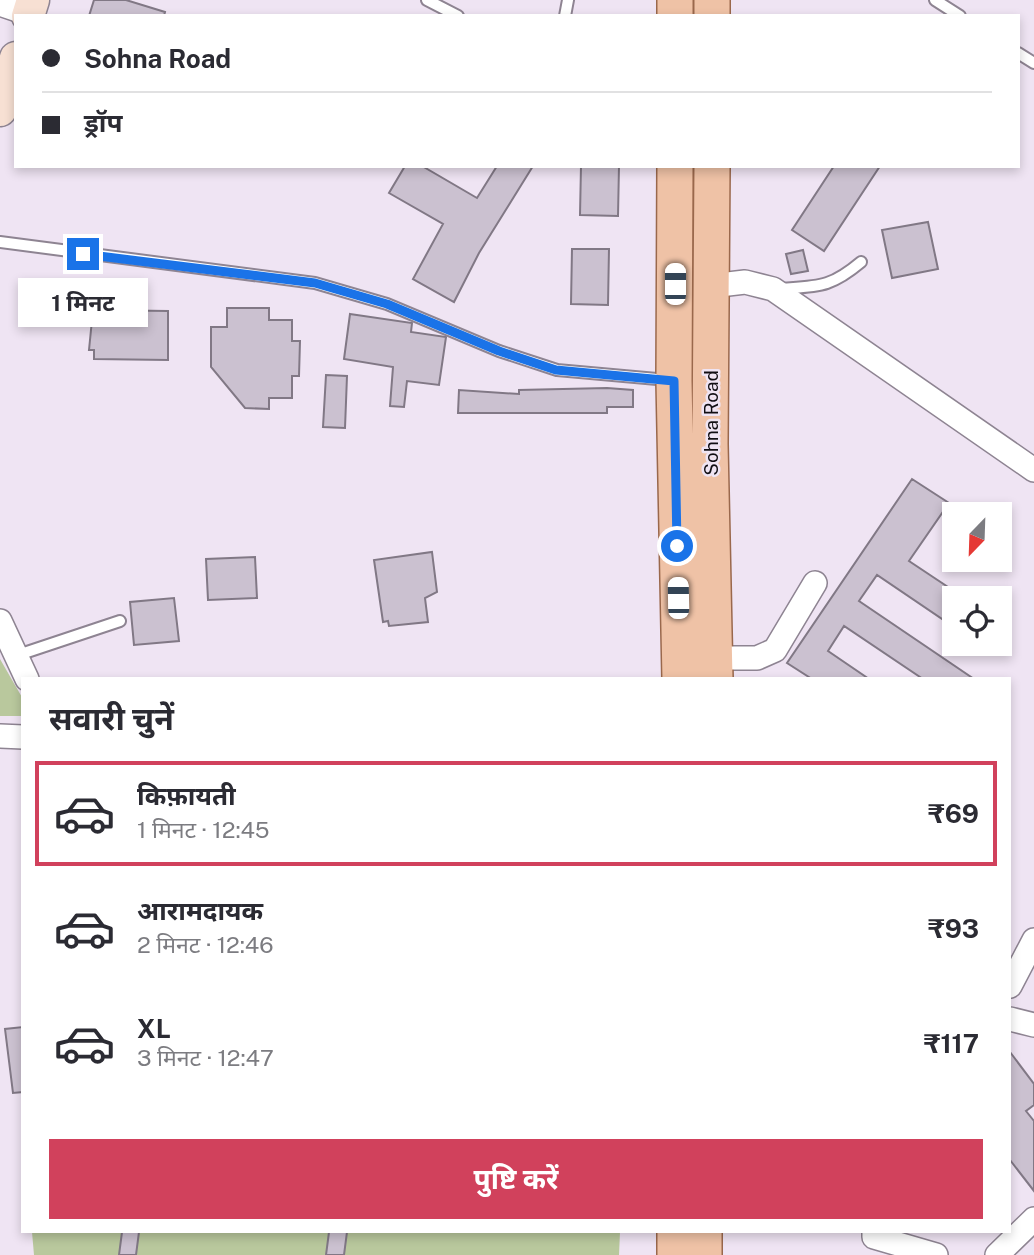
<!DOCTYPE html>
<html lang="hi">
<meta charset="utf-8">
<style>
:root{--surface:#fff;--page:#f7f7f7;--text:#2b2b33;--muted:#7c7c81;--line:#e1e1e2;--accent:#d1415c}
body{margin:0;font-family:"Public Sans","Noto Sans Devanagari",sans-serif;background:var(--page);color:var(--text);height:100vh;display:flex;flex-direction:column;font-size:26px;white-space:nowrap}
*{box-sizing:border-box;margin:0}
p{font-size:23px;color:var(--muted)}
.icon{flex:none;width:38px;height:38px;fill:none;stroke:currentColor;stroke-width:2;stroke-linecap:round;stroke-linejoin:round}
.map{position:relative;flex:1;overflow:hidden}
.sheet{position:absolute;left:21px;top:677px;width:990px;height:556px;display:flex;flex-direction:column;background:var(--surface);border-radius:0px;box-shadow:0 4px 10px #0003}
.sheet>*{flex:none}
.guide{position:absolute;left:14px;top:14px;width:1006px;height:154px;border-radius:0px;box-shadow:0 4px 10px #0003;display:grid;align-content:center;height:154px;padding:0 28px;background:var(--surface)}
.needle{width:46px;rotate:203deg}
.controls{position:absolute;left:942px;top:502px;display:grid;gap:14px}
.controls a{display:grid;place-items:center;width:70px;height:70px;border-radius:0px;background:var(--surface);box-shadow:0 4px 10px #0003;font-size:35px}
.end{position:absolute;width:32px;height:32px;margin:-16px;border:9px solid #1a73e8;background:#fff;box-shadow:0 0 0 4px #fff}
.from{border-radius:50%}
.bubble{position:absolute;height:49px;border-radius:0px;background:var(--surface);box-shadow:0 4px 10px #0003;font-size:23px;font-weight:700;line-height:49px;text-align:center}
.car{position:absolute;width:21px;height:42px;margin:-21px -10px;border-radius:9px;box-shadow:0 0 5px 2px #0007;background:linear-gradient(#fff 24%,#345 0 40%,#fff 0 76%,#345 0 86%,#fff 0)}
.guide b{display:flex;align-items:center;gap:24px;height:66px;font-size:26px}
.guide b+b{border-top:2px solid var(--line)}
.guide i{width:18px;height:18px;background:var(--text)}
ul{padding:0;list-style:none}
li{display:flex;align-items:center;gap:21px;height:105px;margin:0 14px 10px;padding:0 14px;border:4px solid transparent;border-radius:0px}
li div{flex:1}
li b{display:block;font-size:26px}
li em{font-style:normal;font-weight:700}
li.selected{border-color:var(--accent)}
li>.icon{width:63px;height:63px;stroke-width:1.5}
h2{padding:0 28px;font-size:32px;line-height:84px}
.cta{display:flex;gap:14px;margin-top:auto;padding:14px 28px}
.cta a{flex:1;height:80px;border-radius:0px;background:var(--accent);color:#fff;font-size:28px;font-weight:700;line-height:80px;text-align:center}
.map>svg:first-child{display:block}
.green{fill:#b9c89d}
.building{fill:#cbc1d0;stroke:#817885;stroke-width:2}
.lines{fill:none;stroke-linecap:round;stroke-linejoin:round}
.lane-casing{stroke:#8e8492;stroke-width:14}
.street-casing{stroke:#8e8492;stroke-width:26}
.secondary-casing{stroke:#8e8492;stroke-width:35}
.primary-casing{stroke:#9a684c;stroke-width:38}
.lane{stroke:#fff;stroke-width:10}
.street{stroke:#fff;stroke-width:23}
.secondary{stroke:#f7e0d3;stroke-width:32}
.primary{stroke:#efc2a6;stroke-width:35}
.route{stroke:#1a73e8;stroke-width:9}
.labels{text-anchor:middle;stroke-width:5;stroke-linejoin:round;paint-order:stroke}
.street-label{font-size:19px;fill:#110e13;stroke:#efe4f3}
</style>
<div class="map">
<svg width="1034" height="1255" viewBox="0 0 1034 1255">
<rect width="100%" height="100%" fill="#efe4f3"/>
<path class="green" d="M0 659 23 699V716H0Z
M32 1232H620L619 1255H34Z"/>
<path class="building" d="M94 0H126L165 12 164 16H89Z
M405 166H422L477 198 497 166H533L479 253 454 302 413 279 443 224 389 193Z
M581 166H619L618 216 580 215Z
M834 166H880L824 251 792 230Z
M928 222 938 269 892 278 882 230Z
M572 249H609L608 305 571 304Z
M803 250 808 271 791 274 786 254Z
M227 308H269V320H292V341H300L299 376H292V398H269V409L245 408 211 367V327H227Z
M93 310 168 311V360L94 359V350H89Z
M350 314 412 323 411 332 446 337 439 385 407 381 404 407 390 406 393 367 344 359Z
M326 375 347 376 345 428 323 427Z
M607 388 633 390V407H607V413H458L459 390 519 394V390Z
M912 479 949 503 909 561 954 591V627L877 575 859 601 974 679H923L844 626 828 651 869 679H812L787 663Z
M432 552 437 592 425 598 428 622 389 626 388 621 383 622 374 560Z
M255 557 257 598 208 600 206 559Z
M174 598 179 641 134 645 130 602Z
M23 1027V1092L13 1093 5 1029Z
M1010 1052 1034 1084V1105L1026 1111 1034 1121V1191L1010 1160Z
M122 1232H139L136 1255H119Z
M329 1232H347L344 1255H326Z"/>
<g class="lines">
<g class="lane-casing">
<path id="lane" d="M427 0 458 16
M935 0 960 16
M565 16 568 0
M1018 53 1034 63
M0 242 315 283 387 304 499 351 557 370 668 380
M779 289C819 286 830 288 861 262
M18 655 120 621"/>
</g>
<g class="street-casing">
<path id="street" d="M0 4 29 14
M711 286 745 282 773 289 1034 470
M0 621 27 679
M716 658H757L775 650 815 583
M0 736 23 737
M1010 986 1034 940
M1010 1019 1034 1025
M874 1232V1237L936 1255
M997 1255 1034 1219"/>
</g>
<g class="secondary-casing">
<path id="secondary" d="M28 16 33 0
M0 110 16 58"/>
</g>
<g class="primary-casing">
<path id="primary" d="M675 0V16
M712 16V0
M675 166 674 381 680 679
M712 166 710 444 715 679
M675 1255V1232
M704 1255V1232"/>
</g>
<use href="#lane" class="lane"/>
<use href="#street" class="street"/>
<use href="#secondary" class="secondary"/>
<use href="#primary" class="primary"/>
</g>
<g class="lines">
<path class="route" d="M83 254 315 283 387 304 499 351 556 370 674 381 677 546"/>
</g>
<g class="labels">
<g class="street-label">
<text transform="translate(711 423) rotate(-90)" y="7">Sohna Road</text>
</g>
</g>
</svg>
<div class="controls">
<a><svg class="needle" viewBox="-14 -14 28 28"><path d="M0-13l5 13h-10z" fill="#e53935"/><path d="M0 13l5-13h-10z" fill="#7c7c81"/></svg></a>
<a><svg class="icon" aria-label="locate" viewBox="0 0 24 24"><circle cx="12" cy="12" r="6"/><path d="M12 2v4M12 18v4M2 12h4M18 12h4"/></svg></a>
</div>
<i class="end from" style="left:677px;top:546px"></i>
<i class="end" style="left:83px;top:254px"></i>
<div class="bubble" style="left:18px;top:278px;width:130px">1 मिनट</div>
<i class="car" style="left:675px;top:284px;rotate:0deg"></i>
<i class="car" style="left:678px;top:598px;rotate:359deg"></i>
<div class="guide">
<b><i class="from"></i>Sohna Road</b>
<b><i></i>ड्रॉप</b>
</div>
<section class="sheet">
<h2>सवारी चुनें</h2>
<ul>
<li class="selected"><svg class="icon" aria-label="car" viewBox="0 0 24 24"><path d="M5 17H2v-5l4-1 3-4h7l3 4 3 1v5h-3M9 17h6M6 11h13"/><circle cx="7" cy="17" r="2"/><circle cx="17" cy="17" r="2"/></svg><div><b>किफ़ायती</b><p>1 मिनट · 12:45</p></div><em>₹69</em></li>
<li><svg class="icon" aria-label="car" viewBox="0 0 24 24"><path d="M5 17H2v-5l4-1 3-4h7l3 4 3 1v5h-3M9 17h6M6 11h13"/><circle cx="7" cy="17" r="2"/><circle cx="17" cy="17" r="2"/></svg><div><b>आरामदायक</b><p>2 मिनट · 12:46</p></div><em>₹93</em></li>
<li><svg class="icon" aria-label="car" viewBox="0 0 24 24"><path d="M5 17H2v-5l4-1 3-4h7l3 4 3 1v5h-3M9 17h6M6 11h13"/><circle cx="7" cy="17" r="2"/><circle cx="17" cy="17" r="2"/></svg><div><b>XL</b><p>3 मिनट · 12:47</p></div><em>₹117</em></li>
</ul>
<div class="cta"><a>पुष्टि करें</a></div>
</section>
</div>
